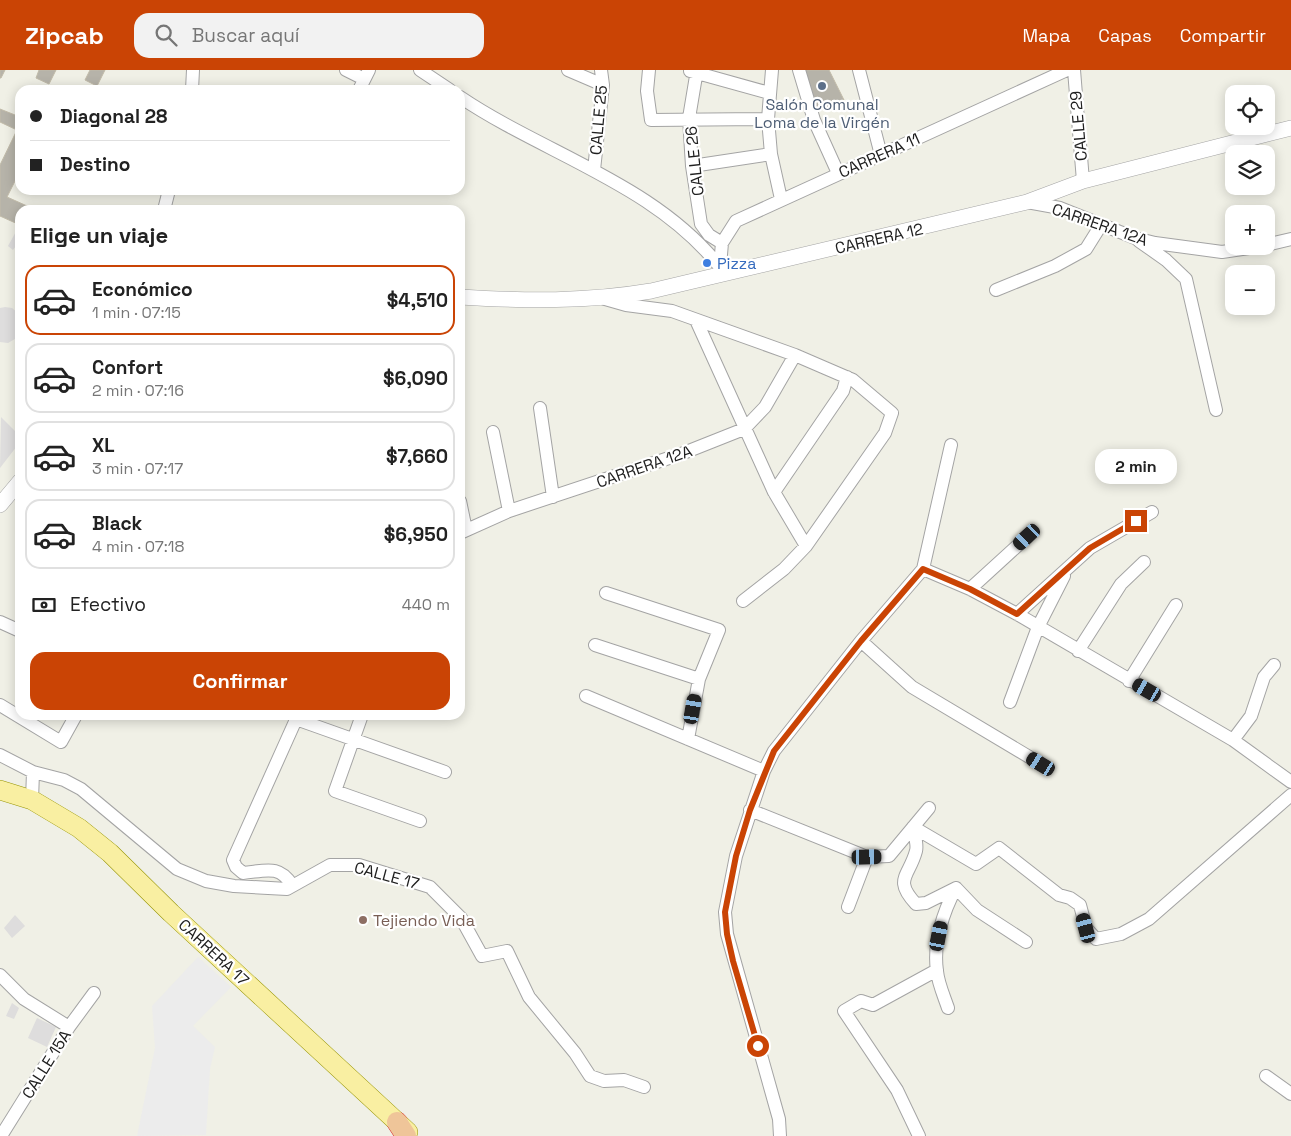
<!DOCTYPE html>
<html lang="es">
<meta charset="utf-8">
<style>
:root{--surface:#fff;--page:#f2f2f2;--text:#222;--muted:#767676;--line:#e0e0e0;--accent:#ca4405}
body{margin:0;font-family:"Space Grotesk",sans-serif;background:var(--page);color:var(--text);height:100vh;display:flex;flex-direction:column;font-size:19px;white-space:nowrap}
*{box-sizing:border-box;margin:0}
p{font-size:16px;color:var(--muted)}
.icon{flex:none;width:28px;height:28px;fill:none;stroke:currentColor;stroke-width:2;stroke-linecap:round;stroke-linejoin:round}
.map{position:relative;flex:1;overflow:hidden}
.side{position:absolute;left:15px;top:135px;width:450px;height:515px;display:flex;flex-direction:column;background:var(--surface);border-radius:15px;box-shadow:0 2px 12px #0003}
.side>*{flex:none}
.banner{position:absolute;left:15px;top:15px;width:450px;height:110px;border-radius:15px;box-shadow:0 2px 12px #0003;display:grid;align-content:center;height:110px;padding:0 15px;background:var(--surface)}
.buttons{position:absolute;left:1225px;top:15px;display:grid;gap:10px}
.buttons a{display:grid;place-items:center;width:50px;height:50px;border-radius:10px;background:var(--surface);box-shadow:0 2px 12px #0003;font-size:25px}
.end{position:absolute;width:22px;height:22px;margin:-11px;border:6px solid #ca4405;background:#fff;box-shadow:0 0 0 2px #fff}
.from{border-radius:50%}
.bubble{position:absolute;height:35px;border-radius:15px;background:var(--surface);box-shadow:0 2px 12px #0003;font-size:16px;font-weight:800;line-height:35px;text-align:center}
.car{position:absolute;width:15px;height:30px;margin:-15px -8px;border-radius:6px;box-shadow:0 0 4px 1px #0007;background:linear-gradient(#222 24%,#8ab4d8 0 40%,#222 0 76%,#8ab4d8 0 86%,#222 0)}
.banner b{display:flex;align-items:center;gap:18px;height:48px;font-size:19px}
.banner b+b{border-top:1px solid var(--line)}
.banner i{width:12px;height:12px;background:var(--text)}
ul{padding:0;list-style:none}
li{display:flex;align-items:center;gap:15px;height:70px;margin:0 10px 8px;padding:0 5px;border:2px solid var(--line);border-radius:15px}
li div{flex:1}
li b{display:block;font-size:19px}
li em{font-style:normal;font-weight:800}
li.current{border-color:var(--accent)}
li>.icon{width:45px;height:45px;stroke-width:1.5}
h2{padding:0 15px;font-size:22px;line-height:60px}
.pay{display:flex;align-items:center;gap:12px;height:55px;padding:0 15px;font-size:19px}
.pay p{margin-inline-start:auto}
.primary-button{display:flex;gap:10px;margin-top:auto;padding:10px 15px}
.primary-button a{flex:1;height:58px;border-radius:15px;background:var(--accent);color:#fff;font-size:20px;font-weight:800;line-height:58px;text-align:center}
header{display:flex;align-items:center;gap:30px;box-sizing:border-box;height:70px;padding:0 25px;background:var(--accent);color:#fff}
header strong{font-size:24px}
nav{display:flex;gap:28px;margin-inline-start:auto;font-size:18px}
.search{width:350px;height:45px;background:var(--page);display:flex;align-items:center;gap:12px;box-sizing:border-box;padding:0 18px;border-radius:15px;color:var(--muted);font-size:19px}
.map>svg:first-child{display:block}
.residential{fill:#dedddd}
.parking{fill:#ececec}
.building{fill:#b6b3a9;stroke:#c1bba9}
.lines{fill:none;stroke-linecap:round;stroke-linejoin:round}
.minor-casing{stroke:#a4a4a4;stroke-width:14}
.tertiary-casing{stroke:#a4a4a4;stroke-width:16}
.primary-casing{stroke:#979504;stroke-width:20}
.trunk-casing{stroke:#d72b2f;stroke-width:21}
.minor{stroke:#fff;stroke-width:12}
.tertiary{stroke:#fff;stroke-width:15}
.primary{stroke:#f9efa2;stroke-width:19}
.trunk{stroke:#efc599;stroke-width:20}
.route{stroke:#ca4405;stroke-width:6}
.service-dot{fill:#5c6f8a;stroke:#fff;stroke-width:2}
.shop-dot{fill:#3f7fe0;stroke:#fff;stroke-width:2}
.education-dot{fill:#8d6e63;stroke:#fff;stroke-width:2}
.labels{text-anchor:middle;stroke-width:4.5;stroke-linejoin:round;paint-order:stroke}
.service-label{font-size:16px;fill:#4e5e75;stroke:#fff}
.street-label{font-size:16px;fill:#202020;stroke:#fff}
.shop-label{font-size:16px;fill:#366cbe;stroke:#fff;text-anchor:start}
.education-label{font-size:16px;fill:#785e54;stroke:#fff;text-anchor:start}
</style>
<header>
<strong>Zipcab</strong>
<div class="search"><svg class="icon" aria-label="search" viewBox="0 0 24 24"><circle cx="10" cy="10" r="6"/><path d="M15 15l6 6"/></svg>Buscar aquí</div>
<nav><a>Mapa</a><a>Capas</a><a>Compartir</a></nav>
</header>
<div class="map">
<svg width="1291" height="1066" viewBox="0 0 1291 1066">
<rect width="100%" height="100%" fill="#f0f0e6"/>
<path class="residential" d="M18 158 20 170 13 180 8 176Z
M5 237 12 238 20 245V266L8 273 0 272V238Z
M1 347 20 366V372L0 398Z
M15 845 25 856 12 868 4 858Z
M12 933 19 938 14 949 6 946Z
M37 948 56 957 47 977 28 968Z"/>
<path class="parking" d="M198 887 231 917 193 956 215 977 210 999 206 1065 137 1066 155 978 152 936Z"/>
<path class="building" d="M0 0H5L1 8H0Z
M39 0H56L49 14 36 8Z
M90 0H105L97 16 85 10Z
M806 0H829L844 30 819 41 802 1Z
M0 39 20 47V101L7 127 36 140H20V155L0 146V95L17 60 0 52Z"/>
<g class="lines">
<g class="minor-casing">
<path id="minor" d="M346 0 364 9
M420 0 450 20
M568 0 603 15
M649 0 647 21 651 50 768 49
M697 0 689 48 692 96 701 154 709 165 722 173
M772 0 768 49 771 84 781 129
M799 0 814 50 838 103
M859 0 881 85
M1074 0 1083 111
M690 1 769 23
M192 20 193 0
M359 20 369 0
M460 27C546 85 658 115 723 201
M692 96 771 84
M594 100 603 15 601 0
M1027 132 1060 138 1135 168 1155 173 1222 182 1263 176
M164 140 169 120
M1139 171 1166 190 1186 209 1216 340
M1266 175 1291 169
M720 196 722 173 736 151 1067 0
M996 220 1055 196 1086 179 1101 155
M605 229 626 235 672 241 795 285 853 310 892 343 885 363 806 476 784 499 743 531
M696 250 774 422 806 476
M540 338 553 427
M493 362 509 441
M774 422 843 321 847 307
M460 431 466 460
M460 463 509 441 681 384 744 359 765 337 795 285
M923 499 970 519 1017 544 1233 670 1291 712
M970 519 1027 467
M606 523 719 560 699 609 688 669
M1017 544 1090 478 1152 442
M0 552 20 561
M861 571 912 617 1041 694
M595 575 699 609
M1078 581 1121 514 1144 492
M1129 611 1176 535
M586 626 764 701
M1010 632 1038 557 1064 506
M0 635 61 672 76 645
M362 645 335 721 420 751
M296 649 445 702
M1233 670 1251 646 1264 607 1274 595
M0 685 33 702 32 730
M33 702 64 710 81 719 177 799 206 811 234 816 287 819 330 795H359L430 817 461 848 482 886 507 881 529 927 575 983 590 1006 604 1011 624 1010 644 1017
M750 740 867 787 889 786 929 738
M913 757 976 794 999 778 1059 825 1070 828 1080 835 1086 858 1096 869 1121 864 1149 849 1291 725
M913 757C914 764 918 774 916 781 909 807 893 809 916 834L926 833 956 818
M292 815C279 794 265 801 243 803L236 797 233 790 298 645
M956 818 977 840 1026 872
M848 837 867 787
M0 905 24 929 69 957
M948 938C944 926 938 913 937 901 933 873 943 842 956 818
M1266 1006 1291 1024
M1 1066 69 957 94 923
M780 1066 779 1049 727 864 725 842 736 786 764 701 774 681 861 571 923 499 951 375
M919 1066 897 1020 844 941 861 931 873 935 937 900"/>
</g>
<g class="tertiary-casing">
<path id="tertiary" d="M460 227C526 231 586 232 651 221L1027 132 1083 111 1291 58
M0 435 20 411"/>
</g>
<g class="primary-casing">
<path id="primary" d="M0 720 32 730 79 758 110 783 171 843 408 1062"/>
</g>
<g class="trunk-casing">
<path id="trunk" d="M397 1052 406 1066"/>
</g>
<use href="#minor" class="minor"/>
<use href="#tertiary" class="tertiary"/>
<use href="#primary" class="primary"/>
<use href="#trunk" class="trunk"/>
</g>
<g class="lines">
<path class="route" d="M758 976 733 891 727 864 725 842 736 786 750 740 774 681 861 571 923 499 970 519 1017 544 1090 478 1136 451"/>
</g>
<circle class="service-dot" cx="822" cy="16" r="5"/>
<circle class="shop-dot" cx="707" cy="193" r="5"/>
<circle class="education-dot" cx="363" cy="850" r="5"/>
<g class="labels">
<g class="service-label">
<text x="822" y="40">Salón Comunal<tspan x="822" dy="18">Loma de la Virgén</tspan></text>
</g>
<g class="street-label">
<text transform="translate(598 50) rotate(-85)" y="6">CALLE 25</text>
<text transform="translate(1078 56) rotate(-95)" y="6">CALLE 29</text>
<text transform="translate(879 85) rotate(-24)" y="6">CARRERA 11</text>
<text transform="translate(694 91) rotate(-96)" y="6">CALLE 26</text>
<text transform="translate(1100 154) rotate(19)" y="6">CARRERA 12A</text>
<text transform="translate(879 168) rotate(-13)" y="6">CARRERA 12</text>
<text transform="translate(644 396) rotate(-19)" y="6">CARRERA 12A</text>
<text transform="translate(387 805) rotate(15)" y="6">CALLE 17</text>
<text transform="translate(214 882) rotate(43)" y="6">CARRERA 17</text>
<text transform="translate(46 994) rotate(-58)" y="6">CALLE 15A</text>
</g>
<g class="shop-label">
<text x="717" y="199">Pizza</text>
</g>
<g class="education-label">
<text x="373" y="856">Tejiendo Vida</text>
</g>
</g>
</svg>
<div class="buttons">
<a><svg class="icon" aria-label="locate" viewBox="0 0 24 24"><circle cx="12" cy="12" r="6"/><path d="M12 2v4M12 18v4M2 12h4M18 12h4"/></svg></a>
<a><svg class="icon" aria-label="layers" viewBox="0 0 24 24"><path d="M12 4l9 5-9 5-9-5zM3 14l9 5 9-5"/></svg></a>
<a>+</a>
<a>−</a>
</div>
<i class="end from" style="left:758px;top:976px"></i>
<i class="end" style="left:1136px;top:451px"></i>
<div class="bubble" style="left:1095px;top:379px;width:82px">2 min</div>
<i class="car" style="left:1027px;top:467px;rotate:227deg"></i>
<i class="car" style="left:1147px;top:620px;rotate:300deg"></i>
<i class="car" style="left:693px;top:639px;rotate:10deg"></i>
<i class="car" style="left:1041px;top:694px;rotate:301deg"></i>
<i class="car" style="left:867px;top:787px;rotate:89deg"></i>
<i class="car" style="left:1086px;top:858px;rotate:345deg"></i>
<i class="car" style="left:939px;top:866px;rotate:11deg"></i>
<div class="banner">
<b><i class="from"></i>Diagonal 28</b>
<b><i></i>Destino</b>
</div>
<section class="side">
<h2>Elige un viaje</h2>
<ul>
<li class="current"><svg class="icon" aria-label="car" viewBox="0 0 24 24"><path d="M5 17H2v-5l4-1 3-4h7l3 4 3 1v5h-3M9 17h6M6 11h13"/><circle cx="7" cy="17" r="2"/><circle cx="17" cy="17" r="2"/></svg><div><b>Económico</b><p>1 min · 07:15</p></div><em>$4,510</em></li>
<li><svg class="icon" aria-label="car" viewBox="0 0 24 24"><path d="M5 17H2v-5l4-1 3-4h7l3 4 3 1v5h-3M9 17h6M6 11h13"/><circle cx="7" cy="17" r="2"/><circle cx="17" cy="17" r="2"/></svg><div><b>Confort</b><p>2 min · 07:16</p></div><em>$6,090</em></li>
<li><svg class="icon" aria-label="car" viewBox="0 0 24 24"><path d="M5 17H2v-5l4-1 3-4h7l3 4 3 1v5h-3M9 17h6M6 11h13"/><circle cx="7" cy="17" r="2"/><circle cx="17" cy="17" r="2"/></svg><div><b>XL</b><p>3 min · 07:17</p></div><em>$7,660</em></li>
<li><svg class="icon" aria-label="car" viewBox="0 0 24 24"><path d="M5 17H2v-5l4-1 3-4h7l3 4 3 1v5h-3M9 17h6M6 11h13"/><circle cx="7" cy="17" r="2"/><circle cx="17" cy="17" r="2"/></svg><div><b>Black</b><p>4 min · 07:18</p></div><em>$6,950</em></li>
</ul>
<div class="pay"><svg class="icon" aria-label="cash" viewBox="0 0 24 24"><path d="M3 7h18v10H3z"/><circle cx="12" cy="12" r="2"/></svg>Efectivo<p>440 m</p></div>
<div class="primary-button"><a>Confirmar</a></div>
</section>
</div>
